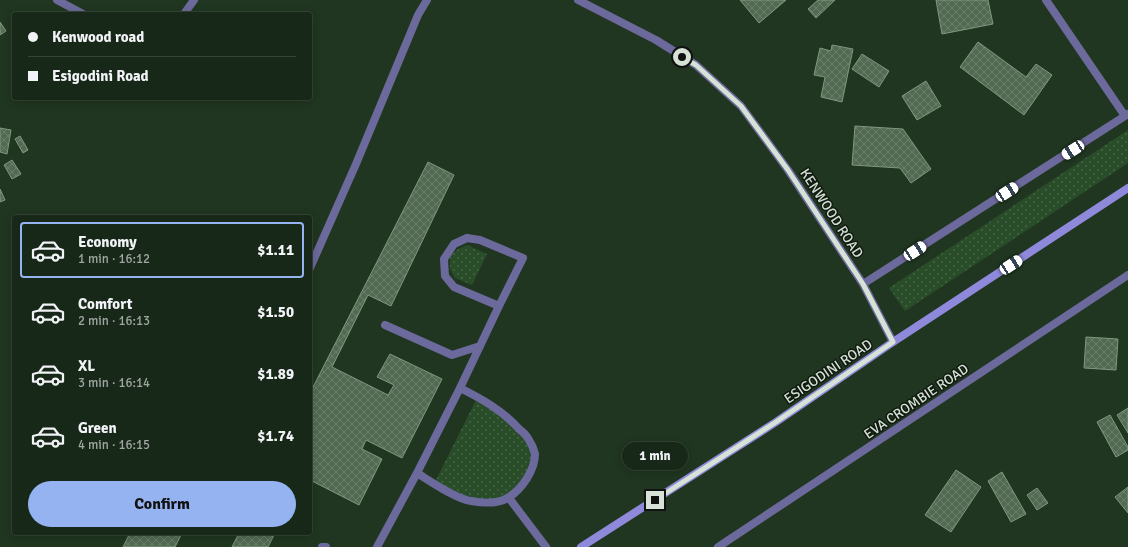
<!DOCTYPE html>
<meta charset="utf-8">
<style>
:root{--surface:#182818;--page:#213021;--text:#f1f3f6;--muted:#9fa6a2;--line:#364437;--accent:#95b2f1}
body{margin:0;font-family:Signika,sans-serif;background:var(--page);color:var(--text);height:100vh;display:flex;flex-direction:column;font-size:15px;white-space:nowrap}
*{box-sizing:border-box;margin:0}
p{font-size:13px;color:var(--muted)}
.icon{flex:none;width:22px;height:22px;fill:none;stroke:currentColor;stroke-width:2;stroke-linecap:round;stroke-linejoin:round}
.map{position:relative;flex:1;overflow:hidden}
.sheet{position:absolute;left:12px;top:215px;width:300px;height:320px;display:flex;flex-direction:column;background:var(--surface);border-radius:4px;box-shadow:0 2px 10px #0003,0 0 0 1px var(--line)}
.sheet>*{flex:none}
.guide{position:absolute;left:12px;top:12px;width:300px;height:88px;border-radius:4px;box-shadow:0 2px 10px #0003,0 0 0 1px var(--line);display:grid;align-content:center;height:88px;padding:0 16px;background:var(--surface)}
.end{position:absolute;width:18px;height:18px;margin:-9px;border:5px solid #d5e2d5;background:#111;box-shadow:0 0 0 2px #111}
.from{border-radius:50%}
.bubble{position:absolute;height:28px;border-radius:14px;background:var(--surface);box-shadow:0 2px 10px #0003,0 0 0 1px var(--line);font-size:13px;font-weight:800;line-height:28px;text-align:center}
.car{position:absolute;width:12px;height:24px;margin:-12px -6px;border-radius:5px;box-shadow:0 0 3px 1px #0007;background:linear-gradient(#fff 24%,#345 0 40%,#fff 0 76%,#345 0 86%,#fff 0)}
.guide b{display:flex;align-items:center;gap:14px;height:38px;font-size:15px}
.guide b+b{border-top:1px solid var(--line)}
.guide i{width:10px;height:10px;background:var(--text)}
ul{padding:7px 0 0;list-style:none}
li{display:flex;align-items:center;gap:12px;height:56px;margin:0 8px 6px;padding:0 8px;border:2px solid transparent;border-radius:4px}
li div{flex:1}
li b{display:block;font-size:15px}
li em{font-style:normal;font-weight:800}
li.current{border-color:var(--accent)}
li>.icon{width:36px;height:36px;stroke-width:1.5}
.primary-button{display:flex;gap:8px;margin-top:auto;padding:8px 16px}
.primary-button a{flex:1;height:46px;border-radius:24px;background:var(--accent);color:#111;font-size:16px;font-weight:800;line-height:46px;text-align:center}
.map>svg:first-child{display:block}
.grass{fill:url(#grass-dots)}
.building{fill:url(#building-cross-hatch);stroke:#7f987e}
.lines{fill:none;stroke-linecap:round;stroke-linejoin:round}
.lane{stroke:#6c699c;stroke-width:8}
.street{stroke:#6c699c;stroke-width:8}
.secondary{stroke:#8e89da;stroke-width:8}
.route{stroke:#d5e2d5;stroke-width:5}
.labels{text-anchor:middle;stroke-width:3;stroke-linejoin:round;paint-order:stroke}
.street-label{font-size:14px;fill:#d5e2d5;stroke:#111a11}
</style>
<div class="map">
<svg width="1128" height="547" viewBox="0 0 1128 547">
<defs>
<pattern id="grass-dots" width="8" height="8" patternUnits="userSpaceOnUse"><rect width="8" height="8" fill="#294d29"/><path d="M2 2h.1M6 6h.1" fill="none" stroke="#476647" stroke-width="1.8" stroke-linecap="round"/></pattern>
<pattern id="building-cross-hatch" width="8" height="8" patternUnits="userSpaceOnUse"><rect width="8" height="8" fill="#526a52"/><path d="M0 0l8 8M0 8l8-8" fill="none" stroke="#6a7f6a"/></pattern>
</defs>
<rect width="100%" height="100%" fill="#203620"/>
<path class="grass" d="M1128 130V163L905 311 889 288Z
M467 245 487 254 472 285 455 278 450 269V256L458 249Z
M478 396 529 439 532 466 509 498 469 501 434 484Z"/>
<path class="building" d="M740 0H786L759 23Z
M818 0H835L816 18 808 9Z
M936 0H988L993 24 942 34Z
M0 22 6 31 0 35Z
M978 42 1026 77 1036 64 1052 75 1024 115 960 67Z
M832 45 853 49 842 102 821 97 825 77 814 75 820 48 831 51Z
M862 54 889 71 879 87 852 69Z
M926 81 941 106 917 120 902 96Z
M855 126 903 129 931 169 911 183 900 168 852 165Z
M0 128 11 130 7 154 0 152Z
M20 136 28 150 23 153 15 139Z
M12 160 21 174 12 179 4 165Z
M428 162 454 175 391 306 368 295 332 367 388 395 394 385 377 377 390 354 442 379 402 458 366 440 362 449 382 459 359 505 310 480V393Z
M0 189 5 200 0 202Z
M1086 337 1118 339 1116 370 1084 368Z
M1128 408V433L1117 415Z
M1110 415 1128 447V450L1116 457 1097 422Z
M956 470 981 487 951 532 925 515Z
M1002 472 1026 514 1011 522 988 481Z
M1128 487V513L1115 497Z
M1037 488 1048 503 1037 510 1027 495Z
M130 533H182L175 547H123Z
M239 533H275L268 547H232Z"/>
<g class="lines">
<path class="lane" d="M310 268 356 164 418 15 427 0
M385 325 452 355 480 346
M460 388C482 399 502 410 519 429 523 432 527 436 529 440 531 443 534 450 535 454 535 470 522 489 509 497 499 504 482 503 471 501 456 499 430 481 417 473Z
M460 388 499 306 454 287 445 276 444 259 454 244 467 238 480 240 523 258 499 306
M509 498 546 547
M322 547H326
M377 547 417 473"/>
<path class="street" d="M57 0 83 14
M578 0 656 40 696 65 741 106 788 170 863 284 893 342
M1046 0 1125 116
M184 14 194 0
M863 284 1128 114
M718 547 1128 275"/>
<path class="secondary" d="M581 547 776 422 893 342 1128 188"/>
</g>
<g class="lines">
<path class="route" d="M655 500 776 422 893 342 863 284 788 170 741 106 696 65 682 57"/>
</g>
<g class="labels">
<g class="street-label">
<text transform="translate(832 213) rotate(57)" y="5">KENWOOD ROAD</text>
<text transform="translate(828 371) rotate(-34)" y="5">ESIGODINI ROAD</text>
<text transform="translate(916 401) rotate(-34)" y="5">EVA CROMBIE ROAD</text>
</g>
</g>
</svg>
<i class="end from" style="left:682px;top:57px"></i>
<i class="end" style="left:655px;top:500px"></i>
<div class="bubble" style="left:622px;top:442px;width:66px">1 min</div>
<i class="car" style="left:1073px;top:150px;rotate:237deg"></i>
<i class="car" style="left:1007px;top:192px;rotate:57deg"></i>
<i class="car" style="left:915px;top:251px;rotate:57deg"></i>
<i class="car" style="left:1011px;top:265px;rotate:57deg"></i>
<div class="guide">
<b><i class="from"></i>Kenwood road</b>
<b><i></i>Esigodini Road</b>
</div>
<section class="sheet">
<ul>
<li class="current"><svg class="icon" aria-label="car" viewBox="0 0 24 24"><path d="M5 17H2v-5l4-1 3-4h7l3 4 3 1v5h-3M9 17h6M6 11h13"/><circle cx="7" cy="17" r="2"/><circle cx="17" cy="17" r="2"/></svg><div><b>Economy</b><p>1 min · 16:12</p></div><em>$1.11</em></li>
<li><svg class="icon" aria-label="car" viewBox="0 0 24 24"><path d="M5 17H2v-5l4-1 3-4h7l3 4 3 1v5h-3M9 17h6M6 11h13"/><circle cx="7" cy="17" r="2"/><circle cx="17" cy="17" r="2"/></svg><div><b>Comfort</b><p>2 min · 16:13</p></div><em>$1.50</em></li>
<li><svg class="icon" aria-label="car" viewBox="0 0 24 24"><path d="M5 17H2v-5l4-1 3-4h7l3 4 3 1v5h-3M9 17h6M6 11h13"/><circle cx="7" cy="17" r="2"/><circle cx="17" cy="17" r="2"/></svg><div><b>XL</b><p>3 min · 16:14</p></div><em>$1.89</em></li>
<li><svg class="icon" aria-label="car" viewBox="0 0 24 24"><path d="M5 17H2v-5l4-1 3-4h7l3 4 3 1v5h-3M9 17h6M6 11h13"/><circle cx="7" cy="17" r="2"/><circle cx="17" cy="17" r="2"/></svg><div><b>Green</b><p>4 min · 16:15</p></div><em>$1.74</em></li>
</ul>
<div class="primary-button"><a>Confirm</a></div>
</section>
</div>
